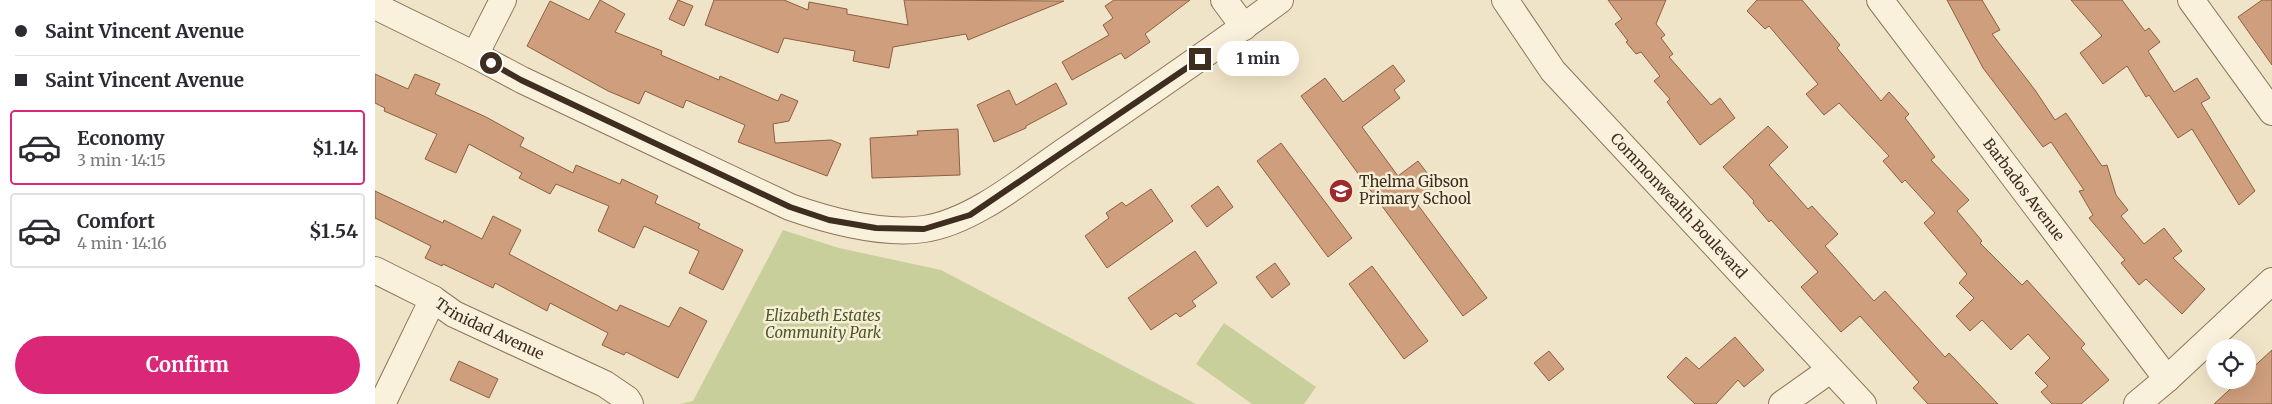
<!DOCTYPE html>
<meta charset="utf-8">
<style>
:root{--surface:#fff;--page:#f7f7f7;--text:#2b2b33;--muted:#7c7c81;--line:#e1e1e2;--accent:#db2777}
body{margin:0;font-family:Merriweather,serif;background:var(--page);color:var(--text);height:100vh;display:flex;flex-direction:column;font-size:19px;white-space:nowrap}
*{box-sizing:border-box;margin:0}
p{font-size:16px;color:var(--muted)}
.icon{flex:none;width:28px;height:28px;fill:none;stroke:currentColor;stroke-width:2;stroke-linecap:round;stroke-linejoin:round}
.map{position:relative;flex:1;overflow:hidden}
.panel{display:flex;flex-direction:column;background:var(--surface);width:375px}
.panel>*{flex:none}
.top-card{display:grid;align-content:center;height:110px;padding:0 15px;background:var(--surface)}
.fabs{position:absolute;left:1831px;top:339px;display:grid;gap:10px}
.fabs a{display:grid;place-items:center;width:50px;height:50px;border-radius:50%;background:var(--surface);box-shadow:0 5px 20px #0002;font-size:25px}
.end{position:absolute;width:22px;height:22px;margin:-11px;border:6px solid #3d2e20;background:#fff;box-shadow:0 0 0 2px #fff}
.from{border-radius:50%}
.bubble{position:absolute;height:35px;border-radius:18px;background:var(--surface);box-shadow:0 5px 20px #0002;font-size:16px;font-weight:700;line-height:35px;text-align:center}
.top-card b{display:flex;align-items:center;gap:18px;height:48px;font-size:19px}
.top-card b+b{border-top:1px solid var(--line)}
.top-card i{width:12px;height:12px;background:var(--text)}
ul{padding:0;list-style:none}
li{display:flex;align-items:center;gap:15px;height:75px;margin:0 10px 8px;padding:0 5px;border:2px solid var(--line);border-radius:5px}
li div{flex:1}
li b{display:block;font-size:19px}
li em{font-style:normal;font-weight:700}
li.on{border-color:var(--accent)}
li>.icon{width:45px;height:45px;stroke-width:1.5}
.action{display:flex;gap:10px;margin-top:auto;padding:10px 15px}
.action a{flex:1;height:58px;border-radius:30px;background:var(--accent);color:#fff;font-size:20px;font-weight:700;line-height:58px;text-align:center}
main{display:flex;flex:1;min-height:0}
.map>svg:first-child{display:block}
.green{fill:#c9cf9b}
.building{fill:#cf9f7d;stroke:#8d5f41}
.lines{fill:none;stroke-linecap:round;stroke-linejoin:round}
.minor-casing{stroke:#8d765c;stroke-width:28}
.minor{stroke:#faf1dc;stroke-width:26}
.route{stroke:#3d2e20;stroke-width:6}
.labels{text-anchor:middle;stroke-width:5;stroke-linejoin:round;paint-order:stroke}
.poi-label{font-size:15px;fill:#3d2e20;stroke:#f7eed8;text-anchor:start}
.street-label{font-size:15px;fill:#3d2e20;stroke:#f7eed8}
.park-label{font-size:15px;font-style:italic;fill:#4d5a26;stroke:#f7eed8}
</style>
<main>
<section class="panel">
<div class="top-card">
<b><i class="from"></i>Saint Vincent Avenue</b>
<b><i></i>Saint Vincent Avenue</b>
</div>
<ul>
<li class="on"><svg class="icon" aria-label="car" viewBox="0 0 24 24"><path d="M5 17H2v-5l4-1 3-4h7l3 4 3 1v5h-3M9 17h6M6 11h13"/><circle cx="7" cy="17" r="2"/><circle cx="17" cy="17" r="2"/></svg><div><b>Economy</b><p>3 min · 14:15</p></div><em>$1.14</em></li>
<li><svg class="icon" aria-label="car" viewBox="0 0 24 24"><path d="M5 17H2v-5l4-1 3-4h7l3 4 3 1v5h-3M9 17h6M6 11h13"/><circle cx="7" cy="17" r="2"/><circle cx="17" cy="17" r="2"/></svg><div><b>Comfort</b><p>4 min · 14:16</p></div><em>$1.54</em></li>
</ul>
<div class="action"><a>Confirm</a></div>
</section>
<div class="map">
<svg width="1897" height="404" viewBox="0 0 1897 404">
<rect width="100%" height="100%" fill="#f0e4c8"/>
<path class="green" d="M408 230 464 248 566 270 821 404H305L318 401Z
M849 323 941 387 929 404H877L821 364Z"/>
<path class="building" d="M225 0 250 14 240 32 287 51 286 55 344 80 345 76 403 101 406 94 423 101 414 121 398 124 400 143 456 140 466 144 452 176 363 142 370 125 311 100 308 108 270 91 264 104 233 91 152 46 175 1 214 20Z
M303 0 318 6 309 26 294 19Z
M339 0H409L433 10 434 2 472 9V14L533 25 529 0 689 1 593 40 591 34 518 47 514 68 478 61 480 51 409 38 403 53 330 25Z
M739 0H815L770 34 775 42 750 59 746 53 697 80 687 62 734 35 728 25 738 18 730 6Z
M1233 0H1291L1281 24 1290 35 1286 38 1298 54 1294 57 1336 105 1345 98 1360 118 1325 145 1292 102 1295 99 1279 81 1285 76 1266 52 1261 54 1251 42 1253 41 1240 24 1247 19Z
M1382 0H1427L1465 45 1462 48 1506 101 1514 92 1534 114 1530 118 1560 157 1556 160 1594 200 1582 211 1607 241 1605 243 1647 285 1652 280 1671 301 1710 344 1706 348 1734 380 1706 404H1677L1666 392 1673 386 1660 373 1675 358 1653 334 1636 350 1607 320 1595 331 1581 316 1599 298 1584 283 1592 274 1549 223 1560 213 1530 180 1527 183 1508 161 1514 156 1464 103 1449 115 1431 94 1443 84 1394 26 1390 29 1372 11Z
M1572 0H1607L1625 30 1617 34 1660 90 1680 120 1691 113 1727 166 1732 165 1741 195 1753 210 1746 216 1769 244 1789 228 1807 251 1798 258 1830 289 1807 314 1771 279 1764 285 1746 263 1750 260 1714 218 1718 215 1704 191 1709 190 1676 142 1668 147 1608 68Z
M1696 0H1747L1770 31 1774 28 1785 42 1773 51 1799 92 1822 78 1835 98 1826 103 1880 191 1864 205 1817 129 1803 138 1774 95 1771 97 1752 66 1728 84 1705 53 1727 36Z
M1887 0H1897V65L1863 17Z
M1018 65 1030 81 1019 90 1025 98 987 127 1023 176 1043 161 1061 185 1040 201 1112 298 1088 316 926 96 950 78 968 102Z
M0 74 33 89 40 74 65 84 60 94 111 117 149 138 145 146 198 173 201 165 245 184 247 179 283 196 280 203 325 224 323 228 368 250 348 290 314 273 324 251 269 226 259 248 223 231 234 206 181 184 175 194 144 178 147 173 94 144 81 173 50 159 62 134 9 111 10 108 0 103Z
M681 83 692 104 651 126V128L619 142 602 105 634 90 641 105Z
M1393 126 1413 147 1394 165 1433 209 1437 206 1463 234 1450 246 1499 301 1510 291 1570 357 1574 353 1623 404H1553L1538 388 1544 382 1485 316 1466 332 1426 287 1443 272 1396 220 1394 222 1378 203 1379 201 1348 167Z
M583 129 585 175 497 178 495 138 543 135 542 131Z
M906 143 977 238 953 257 882 161Z
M843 186 858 207 832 227 816 206Z
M776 189 798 221 732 268 710 236 734 218 731 213 747 202 751 206Z
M0 191 68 223 69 220 107 239 118 216 146 230 134 254 242 311 245 305 294 327 305 307 332 321 303 378 251 352 249 355 227 345 233 333 175 303 172 311 120 283 118 288 68 264 67 266 50 258 56 246 0 218Z
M820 251 842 283 817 301 821 306 805 317 801 313 776 330 753 298Z
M900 263 915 284 897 298 881 277Z
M997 266 1053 341 1029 359 974 284Z
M1360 337 1389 370 1369 387 1363 380 1341 404H1320L1292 377 1311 357 1324 369Z
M1897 350V404H1839L1865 380H1872V373Z
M1174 351 1189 369 1174 381 1159 363Z
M84 361 123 379 114 398 75 380Z"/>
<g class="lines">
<g class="minor-casing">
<g id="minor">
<path d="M849 0 869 27"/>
<path id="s1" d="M1130 0 1178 71 1488 404"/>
<path id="s2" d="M1505 0 1792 379"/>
<path d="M1816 0 1897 112"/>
<path d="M0 6 100 55 147 80 415 207C455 221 506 235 549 229 598 222 650 178 691 150 763 101 835 52 905 0"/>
<path d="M100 55 128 0"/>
<path id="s3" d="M0 270 58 299 79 314 230 384 252 399 255 404"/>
<path d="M7 404 58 299"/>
<path d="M1407 404 1455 370"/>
<path d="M1762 404 1792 379 1897 281"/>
</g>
</g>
<use href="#minor" class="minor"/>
</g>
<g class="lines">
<path class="route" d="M116 63 146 80 415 207 454 220 501 228 549 229 595 215 825 59"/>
</g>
<defs>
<g id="school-disc" transform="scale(1.25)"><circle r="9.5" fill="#9e2a2b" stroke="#f7eed8"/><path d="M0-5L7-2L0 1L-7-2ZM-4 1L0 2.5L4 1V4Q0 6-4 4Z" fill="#fff"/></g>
</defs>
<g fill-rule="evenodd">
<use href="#school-disc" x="966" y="191"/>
</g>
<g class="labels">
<g class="poi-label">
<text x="984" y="187">Thelma Gibson<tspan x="984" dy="17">Primary School</tspan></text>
</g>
<g class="street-label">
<text dy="5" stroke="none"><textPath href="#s2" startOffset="238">Barbados Avenue</textPath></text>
<text dy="5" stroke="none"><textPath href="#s1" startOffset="270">Commonwealth Boulevard</textPath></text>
<text dy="5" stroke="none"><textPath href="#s3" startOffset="129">Trinidad Avenue</textPath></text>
</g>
<g class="park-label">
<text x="448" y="321">Elizabeth Estates<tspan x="448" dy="17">Community Park</tspan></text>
</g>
</g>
</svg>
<div class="fabs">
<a><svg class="icon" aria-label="locate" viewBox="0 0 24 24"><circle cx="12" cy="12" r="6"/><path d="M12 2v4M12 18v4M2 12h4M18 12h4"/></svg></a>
</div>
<i class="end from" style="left:116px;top:63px"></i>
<i class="end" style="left:825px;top:59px"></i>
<div class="bubble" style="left:842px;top:41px;width:82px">1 min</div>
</div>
</main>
